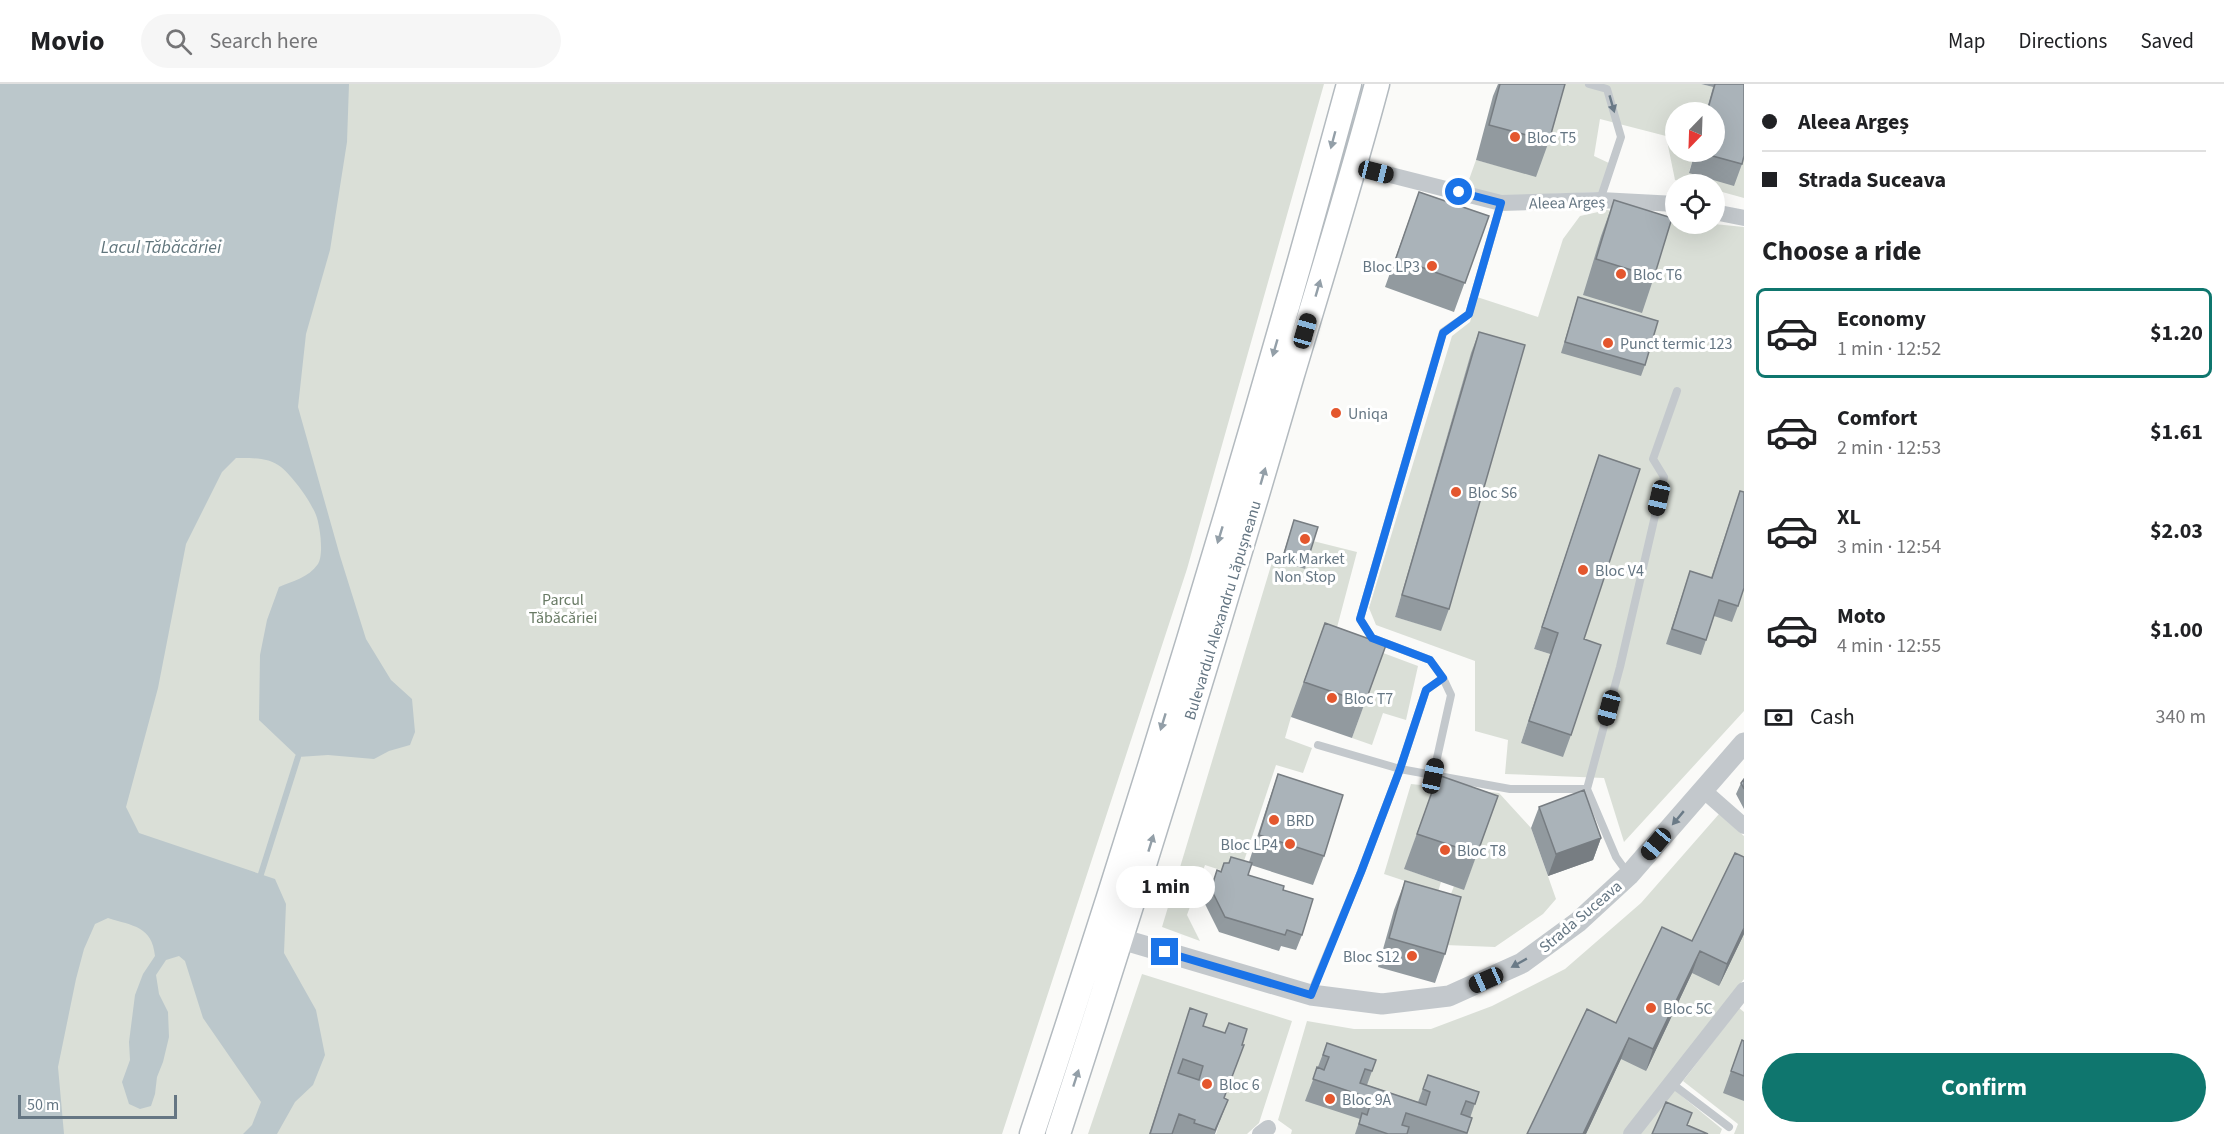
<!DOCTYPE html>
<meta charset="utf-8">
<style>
:root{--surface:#fff;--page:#f6f6f6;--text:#202124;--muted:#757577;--line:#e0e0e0;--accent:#0f766e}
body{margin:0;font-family:"Source Sans 3",sans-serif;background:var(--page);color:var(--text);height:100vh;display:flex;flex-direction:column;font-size:22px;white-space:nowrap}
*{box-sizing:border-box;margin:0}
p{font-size:20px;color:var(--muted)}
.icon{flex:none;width:33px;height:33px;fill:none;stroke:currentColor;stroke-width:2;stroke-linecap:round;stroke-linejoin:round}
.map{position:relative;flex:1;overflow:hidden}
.side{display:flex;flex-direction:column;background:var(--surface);width:480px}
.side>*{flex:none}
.guide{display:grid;align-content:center;height:132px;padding:0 18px;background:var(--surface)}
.needle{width:39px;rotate:203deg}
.tools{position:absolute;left:1665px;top:18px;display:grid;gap:12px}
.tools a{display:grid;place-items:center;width:60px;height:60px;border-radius:50%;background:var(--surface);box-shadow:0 6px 24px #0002;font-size:30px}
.scale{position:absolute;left:18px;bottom:15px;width:159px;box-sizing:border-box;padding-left:6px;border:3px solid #657683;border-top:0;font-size:16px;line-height:21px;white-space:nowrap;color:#657683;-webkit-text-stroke:4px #fff;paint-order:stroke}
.end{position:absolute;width:27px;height:27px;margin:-14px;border:8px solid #1a73e8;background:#fff;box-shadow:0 0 0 3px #fff}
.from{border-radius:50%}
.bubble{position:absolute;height:42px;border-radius:21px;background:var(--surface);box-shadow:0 6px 24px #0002;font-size:20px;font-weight:700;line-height:42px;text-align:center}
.car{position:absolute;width:18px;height:36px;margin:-18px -9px;border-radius:8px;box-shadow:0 0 4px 2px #0007;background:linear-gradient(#222 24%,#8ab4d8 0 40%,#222 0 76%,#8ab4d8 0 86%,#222 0)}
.guide b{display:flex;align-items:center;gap:21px;height:57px;font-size:22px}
.guide b+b{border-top:2px solid var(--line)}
.guide i{width:15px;height:15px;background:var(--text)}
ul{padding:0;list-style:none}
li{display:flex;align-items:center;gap:18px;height:90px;margin:0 12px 9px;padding:0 6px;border:3px solid transparent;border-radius:9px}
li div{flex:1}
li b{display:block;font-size:22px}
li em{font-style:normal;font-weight:700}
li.on{border-color:var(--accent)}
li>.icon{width:54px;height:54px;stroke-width:1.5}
h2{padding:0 18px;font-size:27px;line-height:72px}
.pay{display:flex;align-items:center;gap:15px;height:66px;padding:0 18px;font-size:22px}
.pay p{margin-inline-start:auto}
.button{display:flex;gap:12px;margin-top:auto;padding:12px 18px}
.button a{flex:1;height:69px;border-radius:36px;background:var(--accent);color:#fff;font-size:24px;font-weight:700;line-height:69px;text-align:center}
header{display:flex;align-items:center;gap:36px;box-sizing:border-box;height:84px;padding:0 30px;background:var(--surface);border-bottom:2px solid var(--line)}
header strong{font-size:28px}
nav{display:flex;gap:33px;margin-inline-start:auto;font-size:21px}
.search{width:420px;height:54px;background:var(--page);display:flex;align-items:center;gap:15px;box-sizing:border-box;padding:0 21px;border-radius:33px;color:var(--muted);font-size:22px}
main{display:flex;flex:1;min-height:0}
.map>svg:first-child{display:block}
.green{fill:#dadfd7;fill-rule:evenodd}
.water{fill:#bbc7cb}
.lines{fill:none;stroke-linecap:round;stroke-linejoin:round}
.stream{stroke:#bbc7cb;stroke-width:6}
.secondary-casing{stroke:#b3babf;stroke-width:27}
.service{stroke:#c3c8cc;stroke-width:8}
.minor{stroke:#c3c8cc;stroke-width:16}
.tertiary{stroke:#c3c8cc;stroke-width:21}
.secondary{stroke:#fff;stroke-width:24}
.wall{fill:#929a9f}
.shaded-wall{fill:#777d82}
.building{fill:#aab3b9;stroke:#777d82;stroke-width:1.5;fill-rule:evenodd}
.oneway{fill:#6a7a87}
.oneway2{fill:#939fa8}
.route{stroke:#1a73e8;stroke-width:8}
.poi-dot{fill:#e4572e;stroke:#fff;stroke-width:2}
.labels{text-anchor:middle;stroke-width:6;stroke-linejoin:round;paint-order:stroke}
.poi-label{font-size:16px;fill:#657683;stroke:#fff;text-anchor:start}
.street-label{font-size:16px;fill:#657683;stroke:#fff}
.park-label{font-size:16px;fill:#687a64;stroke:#fff}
.water-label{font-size:18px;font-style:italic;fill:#60757c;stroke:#fff}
</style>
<header>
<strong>Movio</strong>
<div class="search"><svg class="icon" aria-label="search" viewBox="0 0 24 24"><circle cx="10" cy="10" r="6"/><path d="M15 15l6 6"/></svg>Search here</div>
<nav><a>Map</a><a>Directions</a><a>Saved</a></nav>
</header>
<main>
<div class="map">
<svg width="1744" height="1050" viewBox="0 0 1744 1050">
<rect width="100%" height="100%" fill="#fafaf8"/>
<path class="green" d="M0 0H1324L1187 485 1002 1050H0Z
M1528 0H1701L1713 3 1706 28H1676V68H1695L1689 88 1744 66V114L1715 106 1714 100H1692L1675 96 1666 52 1600 35 1594 72 1611 80 1603 108 1500 112 1466 104 1476 76 1536 92Z
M1607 126 1675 135 1676 140H1714L1744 143V425L1713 532 1744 502V627L1624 758 1604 694 1505 690 1508 656 1475 647V577L1376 541 1369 524 1452 252 1470 238 1477 213 1538 233 1563 155 1580 132ZM1471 270 1441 546H1440L1395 533ZM1591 393 1576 577 1521 659 1550 570 1534 565Z
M1313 457 1357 468 1335 551 1418 582 1406 636 1383 629 1372 661 1352 654 1373 596 1291 633 1285 654 1312 664 1303 689 1276 681 1239 792 1205 781 1187 831 1200 857 1162 843 1273 475 1304 484Z
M1411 700 1499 709 1531 744 1556 815 1543 830 1495 863 1445 861 1440 839 1454 802 1464 805 1485 747 1425 726 1405 785 1441 798 1438 808 1384 790Z
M1719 730 1744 752V799L1684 879 1608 961 1530 1050H1454L1420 1013 1415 1027 1319 981 1365 1036 1360 1050H1291L1292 1046 1278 1036 1307 937 1354 945H1431L1492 922 1565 885 1641 819Z
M1744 850V895L1623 1050H1586L1621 975 1692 889Z
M1142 890 1292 937 1259 1039 1247 1050H1216L1220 1037 1216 1036 1236 984 1183 946 1149 1050H1088Z
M1739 924 1744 928V1050H1734L1738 1040 1683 997Z
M1672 1004 1722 1045 1720 1050H1638Z"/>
<path class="water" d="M0 0H349L347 58 330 166 306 250 298 323 340 472 366 555 391 596 412 615 415 648 410 661 389 667 374 675 328 671 298 673 259 636 260 571 267 536 279 503C293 497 308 494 318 480 324 471 320 441 316 431 310 416 293 393 281 383 269 373 250 374 236 374L222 388 186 460 158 604 126 723 139 749 275 795 286 820 284 869 316 926 325 971 313 1001 295 1018 277 1050H243L252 1041 261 1018 203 934 185 877 179 872 166 876 156 891 159 910 168 928 169 953 163 978 157 993 155 1010 151 1022 140 1025 129 1020 122 998 130 976 129 958 135 911 143 890 155 872C152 842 133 842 108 834L95 840 84 865 76 895 58 983 64 1050H0Z"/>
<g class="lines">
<path class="stream" d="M261 790 298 673"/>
<g class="secondary-casing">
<path id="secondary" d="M1032 1050C1147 703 1253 353 1349 0
M1058 1050C1140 798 1218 545 1292 291 1321 194 1351 98 1377 0"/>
</g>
<path class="service" d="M1589 0 1607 5 1621 53 1600 116
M1318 661 1400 685 1510 705H1587L1616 773 1629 791
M1433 692 1451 611 1443 594 1430 576 1372 554 1360 535 1443 248 1469 230 1501 119
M1587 705 1620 583 1664 393 1653 375 1677 307
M1311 909 1361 788 1400 685 1426 606 1443 594
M1671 999 1729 1043"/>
<path class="minor" d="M1355 82 1501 119 1600 116 1676 120
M1714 128 1744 134
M1702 705 1744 742
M1260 1050 1268 1044
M1631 1050 1744 906"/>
<path class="tertiary" d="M1121 855 1311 911 1382 920 1449 912 1522 879 1578 838 1629 791 1744 659"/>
<use href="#secondary" class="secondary"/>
</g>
<path class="wall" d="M1498 0H1565L1549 57 1536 93 1476 76 1493 12Z
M1701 0H1744L1742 80 1734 102 1689 89 1695 68H1714V28H1706L1713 3Z
M1419 108 1489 132 1454 228 1385 203Z
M1614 116 1654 193 1642 229 1583 211 1601 152Z
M1578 213 1645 281 1641 292 1561 269Z
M1479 248 1449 525 1441 547 1395 533 1471 269Z
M1599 371 1584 555 1571 651 1563 673 1521 659 1550 570 1534 565Z
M1740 407 1738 522 1732 538 1714 532 1701 571 1666 560 1690 487 1711 494Z
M1294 436 1318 443 1305 485 1281 477Z
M1325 539 1386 561 1352 654 1291 633Z
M1278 690 1324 772 1313 801 1251 781 1248 791 1283 806 1302 851 1296 866 1281 862 1279 867 1219 848 1205 820 1217 786 1221 787 1224 779 1249 778 1268 719Z
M1438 691 1498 712 1464 806 1404 785Z
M1744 695V725L1736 710 1741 699Z
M1539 723 1601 754 1593 776 1548 792 1531 744Z
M1744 773V850L1719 902 1692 889 1646 987 1621 975 1586 1050H1527L1616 939 1692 857Z
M1405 797 1445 870 1435 899 1378 883 1394 826Z
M1190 924 1203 942 1224 1014 1228 1016 1215 1050H1149Z
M1742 956 1744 957V1017L1723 1009Z
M1327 959 1376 976 1367 1001 1418 1018 1428 991 1479 1008 1470 1034H1472L1467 1050H1355L1360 1035 1305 1017Z"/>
<path class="shaded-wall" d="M1601 754 1593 776 1548 792 1556 770Z
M1744 844V850L1719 902 1727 880Z
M1700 867 1692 889 1646 987 1653 965Z
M1629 954 1621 975 1586 1050H1583Z"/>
<path class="building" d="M1500 0H1565L1549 57 1489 41Z
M1715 0H1744V72L1742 80 1698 68H1714V28H1707Z
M1419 108 1489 132 1465 199 1396 174Z
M1614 116 1672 134 1654 193 1596 175Z
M1578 213 1658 237 1645 281 1565 258Z
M1479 248 1525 261 1449 525 1402 511Z
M1599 371 1640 385 1584 555 1601 561 1571 651 1529 637 1558 549 1542 543Z
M1740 407 1744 408V504L1738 522 1719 516 1706 556 1672 545 1690 487 1712 494Z
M1294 436 1318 443 1306 481 1283 473Z
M1325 539 1386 561 1365 619 1304 598Z
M1278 690 1343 711 1324 772 1259 751Z
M1438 691 1498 712 1477 770 1417 750Z
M1744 695V705L1741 699Z
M1584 706 1601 754 1556 770 1539 723Z
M1735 769 1744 773V844L1727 880 1700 867 1653 965 1629 954 1583 1050H1527L1587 925 1616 939 1662 843 1692 857Z
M1231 773 1252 779 1248 791 1284 802 1283 806 1313 815 1302 851 1287 846 1285 851 1225 833 1211 805 1217 786 1221 788 1224 779H1229Z
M1405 797 1461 813 1445 870 1389 854Z
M1190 924 1207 930 1203 942 1225 949 1229 939 1247 945 1242 961H1244L1224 1014 1228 1016 1215 1046 1194 1039 1195 1036 1179 1030 1172 1050H1150ZM1183 975 1203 982 1199 996 1178 989Z
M1742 956 1744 957V992L1731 987Z
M1327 959 1376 976 1372 987 1365 985 1360 999 1426 1021 1430 1008 1423 1005 1428 991 1479 1008 1475 1020 1466 1017 1461 1030 1472 1034 1467 1049 1406 1029 1402 1041 1409 1043 1407 1050H1388L1359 1040 1362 1029 1367 1031 1372 1015 1313 995 1317 983 1324 986 1329 973 1323 971Z
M1666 1018 1692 1029 1687 1041 1708 1050H1652Z"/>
<defs><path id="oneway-solid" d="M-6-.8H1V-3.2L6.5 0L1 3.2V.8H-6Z" transform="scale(1.5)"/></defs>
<g class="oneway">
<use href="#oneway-solid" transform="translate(1612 20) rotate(74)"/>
<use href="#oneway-solid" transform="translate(1678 734) rotate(130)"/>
<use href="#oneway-solid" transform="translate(1519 879) rotate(151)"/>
</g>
<g class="oneway2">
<use href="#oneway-solid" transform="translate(1333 56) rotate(105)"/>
<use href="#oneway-solid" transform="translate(1318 204) rotate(-74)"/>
<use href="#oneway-solid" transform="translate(1275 264) rotate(106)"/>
<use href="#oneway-solid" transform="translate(1263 392) rotate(-74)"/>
<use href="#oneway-solid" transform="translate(1220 451) rotate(107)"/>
<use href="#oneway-solid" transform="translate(1163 638) rotate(107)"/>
<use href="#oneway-solid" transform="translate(1151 759) rotate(-73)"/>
<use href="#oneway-solid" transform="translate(1076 994) rotate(-72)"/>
</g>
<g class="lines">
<path class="route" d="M1165 868 1311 911 1361 788 1400 685 1426 606 1443 594 1430 576 1372 554 1360 535 1443 249 1469 230 1501 119 1459 108"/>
</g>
<g class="poi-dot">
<circle cx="1515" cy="53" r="6"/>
<circle cx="1432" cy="182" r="6"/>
<circle cx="1621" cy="190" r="6"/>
<circle cx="1608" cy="259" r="6"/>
<circle cx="1336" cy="329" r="6"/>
<circle cx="1456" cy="408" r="6"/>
<circle cx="1305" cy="455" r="6"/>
<circle cx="1583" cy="486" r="6"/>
<circle cx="1332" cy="614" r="6"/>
<circle cx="1274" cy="736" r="6"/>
<circle cx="1290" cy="760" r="6"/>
<circle cx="1445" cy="766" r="6"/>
<circle cx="1412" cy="872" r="6"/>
<circle cx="1651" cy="924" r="6"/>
<circle cx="1207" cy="1000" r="6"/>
<circle cx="1330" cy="1015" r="6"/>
</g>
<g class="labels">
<g class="poi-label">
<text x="1527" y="59">Bloc T5</text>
<text x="1420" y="188" text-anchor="end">Bloc LP3</text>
<text x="1633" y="196">Bloc T6</text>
<text x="1620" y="265">Punct termic 123</text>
<text x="1348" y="335">Uniqa</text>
<text x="1468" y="414">Bloc S6</text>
<text x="1305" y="480" text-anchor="middle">Park Market<tspan x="1305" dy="18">Non Stop</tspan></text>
<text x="1595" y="492">Bloc V4</text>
<text x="1344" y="620">Bloc T7</text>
<text x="1286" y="742">BRD</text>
<text x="1278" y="766" text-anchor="end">Bloc LP4</text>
<text x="1457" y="772">Bloc T8</text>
<text x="1400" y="878" text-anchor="end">Bloc S12</text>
<text x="1663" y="930">Bloc 5C</text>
<text x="1219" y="1006">Bloc 6</text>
<text x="1342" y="1021">Bloc 9A</text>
</g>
<g class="street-label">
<text transform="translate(1567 118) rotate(-1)" y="6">Aleea Argeș</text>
<text transform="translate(1222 526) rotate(-73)" y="6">Bulevardul Alexandru Lăpușneanu</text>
<text transform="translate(1580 832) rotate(-40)" y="6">Strada Suceava</text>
</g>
<g class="park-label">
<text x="563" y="521">Parcul<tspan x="563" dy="18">Tăbăcăriei</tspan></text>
</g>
<g class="water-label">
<text x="161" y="169">Lacul Tăbăcăriei</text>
</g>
</g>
</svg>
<div class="tools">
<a><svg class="needle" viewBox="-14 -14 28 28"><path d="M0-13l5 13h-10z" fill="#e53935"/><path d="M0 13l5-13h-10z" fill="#757577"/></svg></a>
<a><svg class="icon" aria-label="locate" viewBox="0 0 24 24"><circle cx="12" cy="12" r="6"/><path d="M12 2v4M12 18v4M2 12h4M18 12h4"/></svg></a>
</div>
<div class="scale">50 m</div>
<i class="end from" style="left:1459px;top:108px"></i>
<i class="end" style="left:1165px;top:868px"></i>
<div class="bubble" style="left:1116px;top:782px;width:99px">1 min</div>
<i class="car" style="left:1376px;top:88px;rotate:104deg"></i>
<i class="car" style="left:1305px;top:247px;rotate:16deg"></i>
<i class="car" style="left:1659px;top:414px;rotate:193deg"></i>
<i class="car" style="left:1609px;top:624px;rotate:195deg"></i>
<i class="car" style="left:1433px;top:692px;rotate:12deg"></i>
<i class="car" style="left:1656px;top:760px;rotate:220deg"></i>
<i class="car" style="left:1486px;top:896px;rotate:246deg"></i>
</div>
<section class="side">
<div class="guide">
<b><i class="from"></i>Aleea Argeș</b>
<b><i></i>Strada Suceava</b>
</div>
<h2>Choose a ride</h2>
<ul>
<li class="on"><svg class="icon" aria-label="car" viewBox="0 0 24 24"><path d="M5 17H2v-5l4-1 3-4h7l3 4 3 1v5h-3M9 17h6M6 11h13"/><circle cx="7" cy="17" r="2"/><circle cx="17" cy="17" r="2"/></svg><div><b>Economy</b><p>1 min · 12:52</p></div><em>$1.20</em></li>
<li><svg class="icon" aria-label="car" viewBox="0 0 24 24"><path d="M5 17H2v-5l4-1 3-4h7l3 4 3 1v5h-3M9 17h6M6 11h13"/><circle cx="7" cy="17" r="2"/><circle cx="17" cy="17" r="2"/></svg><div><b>Comfort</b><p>2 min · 12:53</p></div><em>$1.61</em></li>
<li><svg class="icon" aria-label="car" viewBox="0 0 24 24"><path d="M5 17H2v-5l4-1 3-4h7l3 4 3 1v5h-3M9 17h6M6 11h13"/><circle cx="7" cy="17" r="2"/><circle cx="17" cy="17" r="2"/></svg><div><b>XL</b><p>3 min · 12:54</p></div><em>$2.03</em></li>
<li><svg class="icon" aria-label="car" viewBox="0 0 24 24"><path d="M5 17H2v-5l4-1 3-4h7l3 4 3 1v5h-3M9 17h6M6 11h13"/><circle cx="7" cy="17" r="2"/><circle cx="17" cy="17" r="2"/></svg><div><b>Moto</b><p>4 min · 12:55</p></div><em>$1.00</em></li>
</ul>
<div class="pay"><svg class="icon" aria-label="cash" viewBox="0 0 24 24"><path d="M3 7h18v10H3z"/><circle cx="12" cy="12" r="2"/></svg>Cash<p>340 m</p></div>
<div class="button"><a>Confirm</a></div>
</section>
</main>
